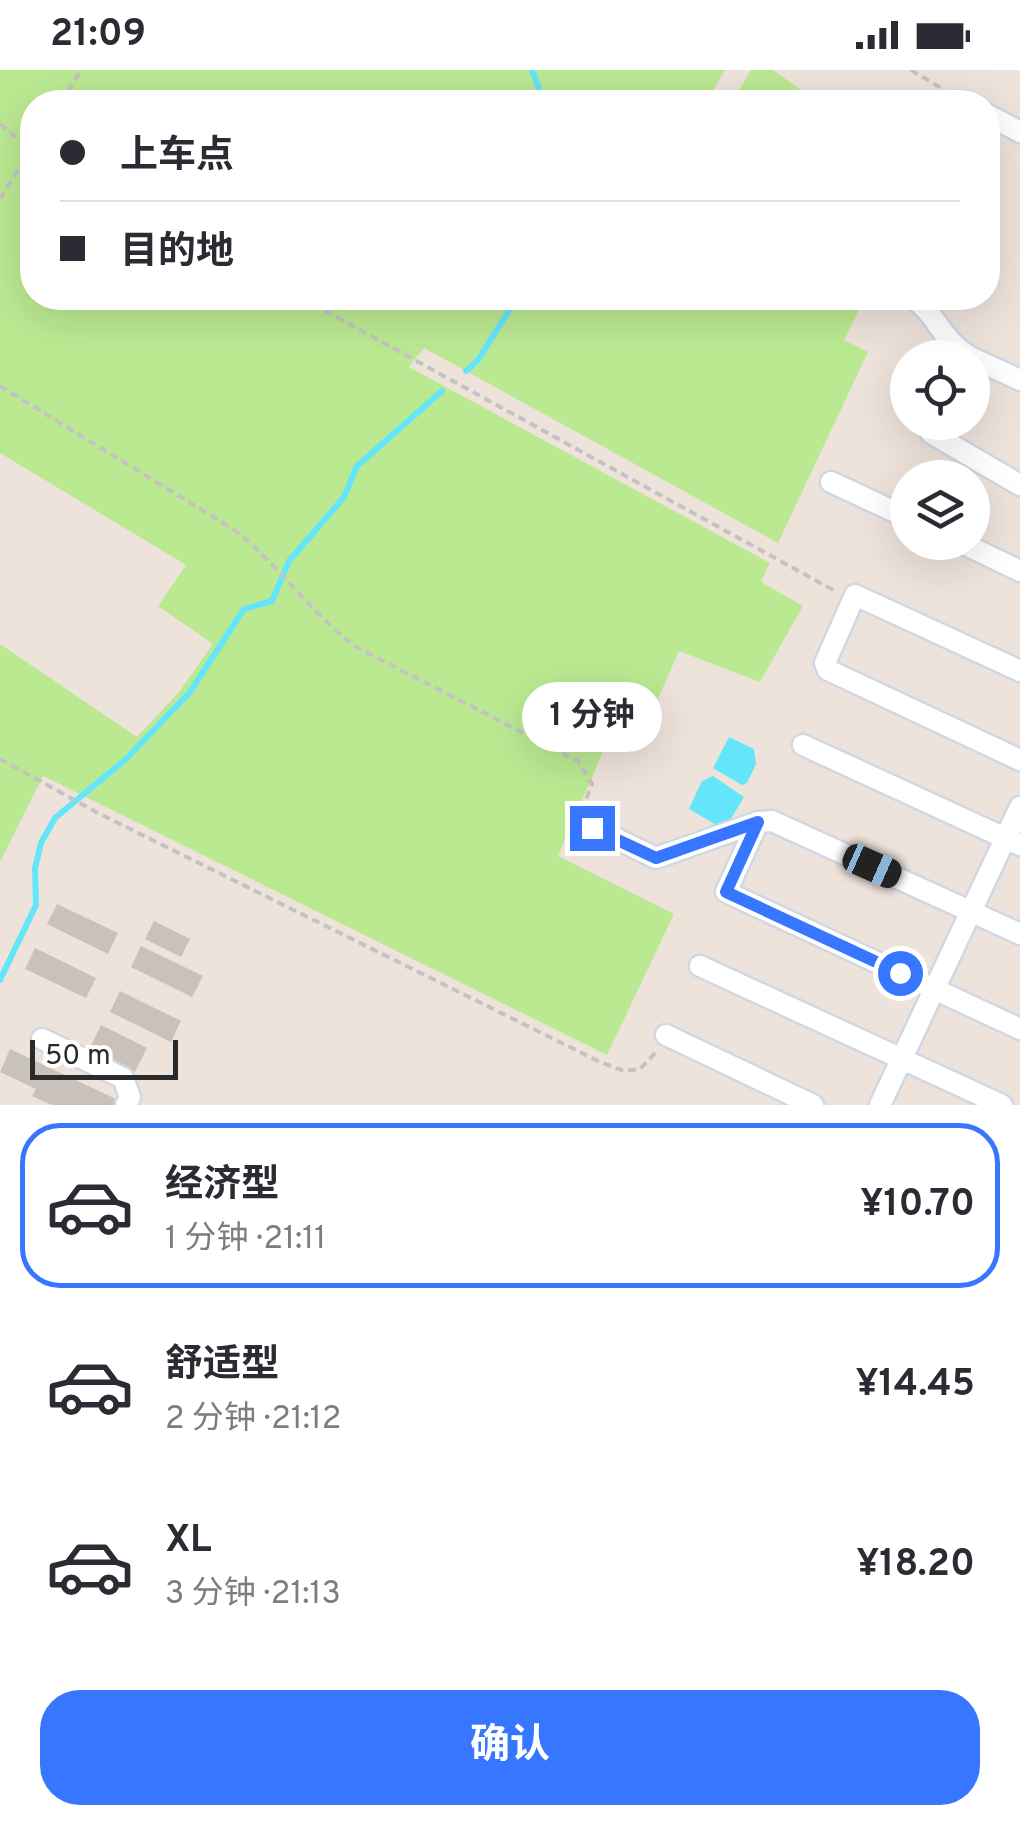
<!DOCTYPE html>
<html lang="zh">
<meta charset="utf-8">
<style>
:root{--surface:#fff;--page:#f2f2f3;--text:#2b2b33;--muted:#7c7c81;--line:#e1e1e2;--accent:#3776ff}
body{margin:0;font-family:Overpass,"Noto Sans SC",sans-serif;background:var(--page);color:var(--text);height:100vh;display:flex;flex-direction:column;font-size:38px;white-space:nowrap}
*{box-sizing:border-box;margin:0}
p{font-size:32px;color:var(--muted)}
.icon{flex:none;width:55px;height:55px;fill:none;stroke:currentColor;stroke-width:2;stroke-linecap:round;stroke-linejoin:round}
.map{position:relative;height:1035px;overflow:hidden}
.details{display:flex;flex-direction:column;background:var(--surface);flex:1}
.details>*{flex:none}
.top-card{position:absolute;left:20px;top:20px;width:980px;height:220px;border-radius:40px;box-shadow:0 10px 40px #0002;display:grid;align-content:center;height:220px;padding:0 40px;background:var(--surface)}
.tools{position:absolute;left:890px;top:270px;display:grid;gap:20px}
.tools a{display:grid;place-items:center;width:100px;height:100px;border-radius:50%;background:var(--surface);box-shadow:0 10px 40px #0002;font-size:50px}
.scale{position:absolute;left:30px;bottom:25px;width:148px;box-sizing:border-box;padding-left:10px;border:5px solid #2a2a2a;border-top:0;font-size:28px;line-height:35px;white-space:nowrap;color:#2a2a2a;-webkit-text-stroke:8px #fff;paint-order:stroke}
.end{position:absolute;width:45px;height:45px;margin:-22px;border:12px solid #3776ff;background:#fff;box-shadow:0 0 0 5px #fff}
.from{border-radius:50%}
.bubble{position:absolute;height:70px;border-radius:35px;background:var(--surface);box-shadow:0 10px 40px #0002;font-size:32px;font-weight:700;line-height:70px;text-align:center}
.car{position:absolute;width:30px;height:60px;margin:-30px -15px;border-radius:12px;box-shadow:0 0 8px 2px #0007;background:linear-gradient(#222 24%,#8ab4d8 0 40%,#222 0 76%,#8ab4d8 0 86%,#222 0)}
.top-card b{display:flex;align-items:center;gap:35px;height:95px;font-size:38px}
.top-card b+b{border-top:2px solid var(--line)}
.top-card i{width:25px;height:25px;background:var(--text)}
ul{padding:18px 0 0;list-style:none}
li{display:flex;align-items:center;gap:30px;height:165px;margin:0 20px 15px;padding:0 20px;border:5px solid transparent;border-radius:40px}
li div{flex:1}
li b{display:block;font-size:38px}
li em{font-style:normal;font-weight:700}
li.selected{border-color:var(--accent)}
li>.icon{width:90px;height:90px;stroke-width:1.5}
.action{display:flex;gap:20px;margin-top:auto;padding:20px 40px}
.action a{flex:1;height:115px;border-radius:40px;background:var(--accent);color:#fff;font-size:40px;font-weight:700;line-height:115px;text-align:center}
.status{display:flex;justify-content:space-between;align-items:center;height:70px;padding:0 50px;background:var(--surface);direction:ltr}
.status svg{height:28px;fill:currentColor}
.map>svg:first-child{display:block}
.green{fill:#bbe992}
.water{fill:#64e5f9}
.lines{fill:none;stroke-linecap:round;stroke-linejoin:round}
.stream{stroke:#64e5f9;stroke-width:6}
.building{fill:#c8c2ba}
.minor-casing{stroke:#d0d7e5;stroke-width:25}
.path{stroke:#c3c3c3;stroke-width:4;stroke-dasharray:8 5;stroke-linecap:butt}
.minor{stroke:#fff;stroke-width:20}
.route{stroke:#3776ff;stroke-width:12}
</style>
<div class="status"><b>21:09</b><svg viewBox="0 0 49 12"><path d="M0 12V9h3v3zM5 12V6h3v6zM10 12V3h3v9zM15 12V0h3v12zM26 1h20v11H26zM47 4h2v5h-2z"/></svg></div>
<div class="map">
<svg width="1020" height="1035" viewBox="0 0 1020 1035">
<rect width="100%" height="100%" fill="#eee3db"/>
<path class="green" d="M0 0H725L712 22 727 32H32V228H865L844 270 868 282 778 473 424 278 409 297 770 493 761 512 803 536 760 612 679 581 642 665 614 656 558 786 674 844 607 985 43 706 0 792V574L137 667 180 621 213 574 158 536 186 495 0 383Z
M751 0H773L808 25 804 32H732Z"/>
<path class="water" d="M729 667 754 679 756 694 747 713 742 715 713 698Z
M713 706 744 727 729 752 718 756 689 739 702 711Z"/>
<g class="lines">
<path class="stream" d="M532 0 544 32
M466 301 478 290 517 228
M0 910 36 835 35 798 41 773 55 748 126 689 190 622 244 539 272 531 289 491 344 427 357 396 442 321"/>
</g>
<path class="building" d="M57 834 118 863 108 884 47 854Z
M154 851 190 869 181 887 145 869Z
M141 876 203 906 192 927 131 897Z
M35 878 96 908 86 928 25 899Z
M120 921 181 951 171 972 110 942Z
M101 955 147 978 135 1002 89 980Z
M10 979 118 1030 115 1035H52L32 1026 36 1019 0 1002Z"/>
<g class="lines">
<g class="minor-casing">
<path id="minor" d="M957 32H965
M988 45 1020 62
M911 228C936 240 939 270 972 288
M972 288 1020 310
M931 363 1020 415
M831 412 908 448
M960 472 1020 501
M1020 601 855 525 825 593 828 600 1020 690
M803 675 1020 775
M758 752 726 822 1020 959
M592 757 656 788 758 752 772 751 1020 864
M700 896 1002 1035
M666 965 813 1035
M42 969 123 1008 130 1027 126 1035
M880 1035 1020 737"/>
</g>
<path class="path" d="M911 0 941 18
M61 32 81 0
M0 54 32 80
M0 129 32 78
M302 228 835 521
M0 316 233 459C279 494 309 542 356 577L578 691 592 714 582 740
M0 689 98 743 598 991 624 1001 640 999 656 982"/>
<use href="#minor" class="minor"/>
</g>
<g class="lines">
<path class="route" d="M592 758 656 788 758 752 726 822 900 903"/>
</g>
</svg>
<div class="tools">
<a><svg class="icon" aria-label="locate" viewBox="0 0 24 24"><circle cx="12" cy="12" r="6"/><path d="M12 2v4M12 18v4M2 12h4M18 12h4"/></svg></a>
<a><svg class="icon" aria-label="layers" viewBox="0 0 24 24"><path d="M12 4l9 5-9 5-9-5zM3 14l9 5 9-5"/></svg></a>
</div>
<div class="scale">50 m</div>
<i class="end from" style="left:900px;top:903px"></i>
<i class="end" style="left:592px;top:758px"></i>
<div class="bubble" style="left:522px;top:612px;width:140px">1 分钟</div>
<i class="car" style="left:872px;top:796px;rotate:114deg"></i>
<div class="top-card">
<b><i class="from"></i>上车点</b>
<b><i></i>目的地</b>
</div>
</div>
<section class="details">
<ul>
<li class="selected"><svg class="icon" aria-label="car" viewBox="0 0 24 24"><path d="M5 17H2v-5l4-1 3-4h7l3 4 3 1v5h-3M9 17h6M6 11h13"/><circle cx="7" cy="17" r="2"/><circle cx="17" cy="17" r="2"/></svg><div><b>经济型</b><p>1 分钟 · 21:11</p></div><em>¥10.70</em></li>
<li><svg class="icon" aria-label="car" viewBox="0 0 24 24"><path d="M5 17H2v-5l4-1 3-4h7l3 4 3 1v5h-3M9 17h6M6 11h13"/><circle cx="7" cy="17" r="2"/><circle cx="17" cy="17" r="2"/></svg><div><b>舒适型</b><p>2 分钟 · 21:12</p></div><em>¥14.45</em></li>
<li><svg class="icon" aria-label="car" viewBox="0 0 24 24"><path d="M5 17H2v-5l4-1 3-4h7l3 4 3 1v5h-3M9 17h6M6 11h13"/><circle cx="7" cy="17" r="2"/><circle cx="17" cy="17" r="2"/></svg><div><b>XL</b><p>3 分钟 · 21:13</p></div><em>¥18.20</em></li>
</ul>
<div class="action"><a>确认</a></div>
</section>
